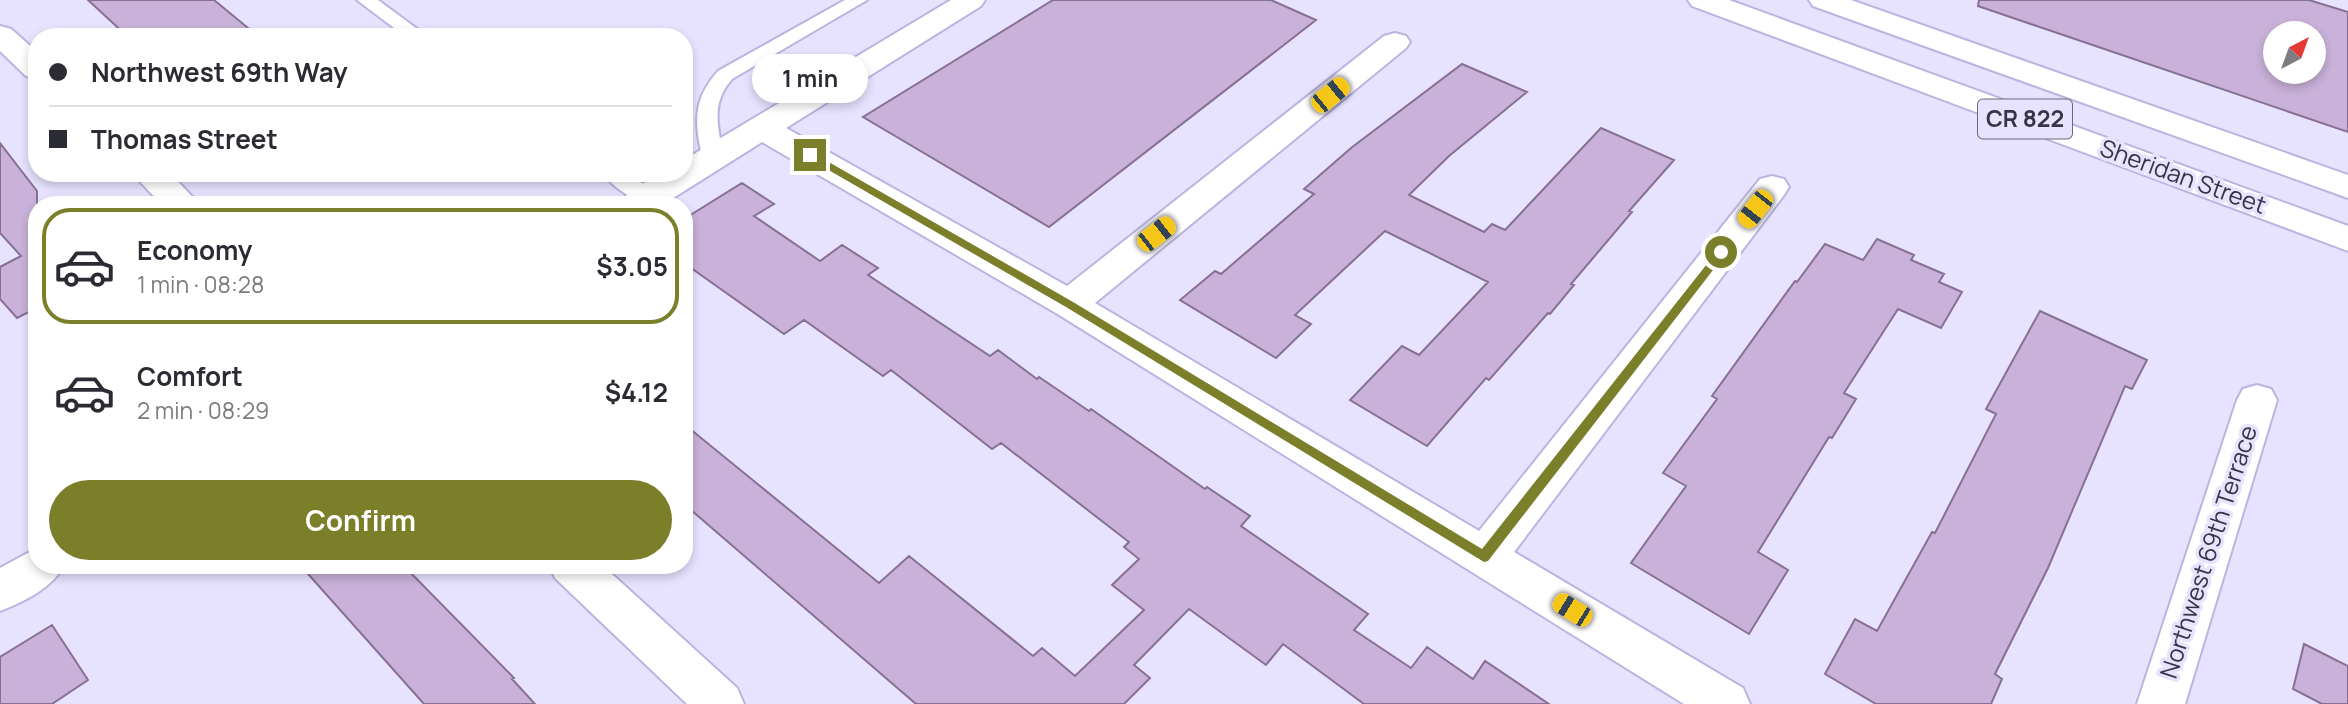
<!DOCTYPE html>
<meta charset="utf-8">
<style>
:root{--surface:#fff;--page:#f2f2f3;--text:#2b2b33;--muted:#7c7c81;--line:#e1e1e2;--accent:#7b7f2a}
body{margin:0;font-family:Manrope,sans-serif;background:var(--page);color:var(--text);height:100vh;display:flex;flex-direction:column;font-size:26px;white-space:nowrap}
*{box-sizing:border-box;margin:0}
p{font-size:23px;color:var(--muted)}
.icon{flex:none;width:38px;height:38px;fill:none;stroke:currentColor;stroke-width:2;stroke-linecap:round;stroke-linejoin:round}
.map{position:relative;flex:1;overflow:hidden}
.details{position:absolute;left:28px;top:196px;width:665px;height:378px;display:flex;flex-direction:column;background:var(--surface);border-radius:28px;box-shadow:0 4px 10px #0003}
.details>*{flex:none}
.guide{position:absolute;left:28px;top:28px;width:665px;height:154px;border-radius:28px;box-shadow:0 4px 10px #0003;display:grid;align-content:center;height:154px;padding:0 21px;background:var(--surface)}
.needle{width:46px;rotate:41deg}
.fabs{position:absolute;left:2263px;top:21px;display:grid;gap:14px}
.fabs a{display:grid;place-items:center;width:63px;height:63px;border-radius:50%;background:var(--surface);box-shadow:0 4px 10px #0003;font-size:35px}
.end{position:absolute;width:32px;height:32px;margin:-16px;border:9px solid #7b7f2a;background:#fff;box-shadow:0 0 0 4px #fff}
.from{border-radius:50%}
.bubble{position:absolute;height:49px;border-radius:24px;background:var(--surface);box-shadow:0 4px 10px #0003;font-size:23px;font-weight:700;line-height:49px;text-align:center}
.car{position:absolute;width:21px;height:42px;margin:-21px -10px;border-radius:9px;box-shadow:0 0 5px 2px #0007;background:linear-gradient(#f5c518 24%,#345 0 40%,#f5c518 0 76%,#345 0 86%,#f5c518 0)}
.guide b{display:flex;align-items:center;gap:24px;height:66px;font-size:26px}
.guide b+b{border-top:2px solid var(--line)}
.guide i{width:18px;height:18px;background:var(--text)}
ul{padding:12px 0 0;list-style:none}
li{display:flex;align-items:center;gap:21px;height:116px;margin:0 14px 10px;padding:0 7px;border:4px solid transparent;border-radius:28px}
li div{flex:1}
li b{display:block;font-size:26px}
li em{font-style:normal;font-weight:700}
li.current{border-color:var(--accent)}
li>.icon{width:63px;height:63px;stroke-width:1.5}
.button{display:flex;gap:14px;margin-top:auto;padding:14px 21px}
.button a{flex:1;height:80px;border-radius:42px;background:var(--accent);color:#fff;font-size:28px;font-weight:700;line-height:80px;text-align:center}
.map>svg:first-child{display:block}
.building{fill:#c9b1d9;stroke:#877095;stroke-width:2;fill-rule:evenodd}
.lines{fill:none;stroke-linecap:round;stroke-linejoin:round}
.service-casing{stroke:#bbb4e0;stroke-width:4}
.minor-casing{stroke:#bbb4e0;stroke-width:4}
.primary-casing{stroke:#bbb4e0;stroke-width:4}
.service{fill:#fff;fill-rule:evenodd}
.minor{fill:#fff;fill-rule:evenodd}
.primary{fill:#fff;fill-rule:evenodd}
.route{fill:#7b7f2a}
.labels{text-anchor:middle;stroke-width:7;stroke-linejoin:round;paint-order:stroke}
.shield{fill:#e7e3ff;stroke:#6c687d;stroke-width:2}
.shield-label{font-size:23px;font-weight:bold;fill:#373445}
.street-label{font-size:24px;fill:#373445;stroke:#e7e3ff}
</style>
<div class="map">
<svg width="2348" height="704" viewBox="0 0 2348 704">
<rect width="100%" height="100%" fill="#e7e3ff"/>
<path class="building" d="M88 0H214L259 37H128Z
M1053 0H1271L1316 20 1049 227 863 117Z
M1979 0H2309L2348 12V132L1978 6ZM2275 33H2314V72H2275Z
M1462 64 1527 92 1449 156 1409 195 1484 232 1492 224 1505 230 1601 128 1674 160 1629 211 1632 212 1571 284 1574 285 1550 314 1548 313 1489 380 1486 378 1427 446 1350 400 1402 346 1419 355 1488 282 1385 231 1295 315 1311 324 1276 358 1180 300 1215 271 1221 274 1314 194 1304 189 1351 148Z
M0 143 37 191V308L17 318 0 299V267L21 256 0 233Z
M742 183 774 204 754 216 820 261 842 245 878 268 868 275 990 356 998 350 1037 379 1039 377 1089 411 1091 409 1205 489 1207 487 1250 516 1241 526 1368 614 1354 630 1411 668 1427 647 1473 679 1485 661 1549 704H1364L1283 644 1266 665 1189 609 1134 665 1150 678 1124 704H916L684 504V424L879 583 909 556 1033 656 1042 648 1075 676 1144 610 1112 585 1139 559 1124 547 1129 542 1001 443 992 449 891 370 883 376 804 320 784 334 684 263V219Z
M1877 239 1914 255 1911 260 1944 274 1939 282 1962 292 1941 328 1898 309 1844 393 1856 399 1832 438 1829 437 1758 552 1788 570 1749 634 1631 563 1686 486 1663 473 1717 399 1712 396 1795 281 1797 282 1825 244 1863 260Z
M2040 311 2147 360 2132 389 2125 386 2048 568 1995 674 2002 679 1991 704H1876L1825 674 1855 619 1877 631 1932 532 1935 533 1996 414 1986 409Z
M300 565H403L514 678 512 679 535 704H424Z
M52 625 88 680 52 704H0V657Z
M2304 644 2348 666V704H2322L2293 689Z"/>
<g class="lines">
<g class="service-casing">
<path id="service" d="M357 0H378L428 37H406Z
M845 0H867L732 79C710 104 718 128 724 158L720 163H706C701 156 701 149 699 142 694 112 698 94 718 71Z
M603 173H629L659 197 656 202C640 207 612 187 603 173Z"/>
</g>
<g class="minor-casing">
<path id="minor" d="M951 0H985L981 6 786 128 1067 286 1384 36 1395 33 1406 36 1410 42 1406 48 1095 303 1479 531 1760 179 1772 176 1784 179 1789 187 1784 195 1514 552 1743 688 1750 704H1684L1056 313 762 142 662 205H619C632 184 661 173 684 173V160Z
M0 26 11 29 37 52V78L26 76 0 51Z
M132 173H170L200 205H162Z
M2257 385 2271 389 2277 400 2185 704H2137L2237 400 2243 389Z
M37 548V565H64C53 588 23 602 0 611V568Z
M549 565H602L737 688 744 704H687L555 578Z"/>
</g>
<g class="primary-casing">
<path id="primary" d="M1688 0H1729L2348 226V251L1692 6Z
M1809 0H1851L2348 175V198L1813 6Z"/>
</g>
<use href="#service" class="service"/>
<use href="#minor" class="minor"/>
<use href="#primary" class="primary"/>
</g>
<path class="route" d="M806 153H813L1073 302 1482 549 1718 250 1727 252 1488 561 1484 562 1066 307 806 157Z"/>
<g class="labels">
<rect class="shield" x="1978" y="99.5" width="94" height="39" rx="5"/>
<g class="shield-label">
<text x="2025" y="127">CR 822</text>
</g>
<g class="street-label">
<text transform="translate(2183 177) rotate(20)" y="8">Sheridan Street</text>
<text transform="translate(2209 552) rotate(-72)" y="8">Northwest 69th Terrace</text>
</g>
</g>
</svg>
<div class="fabs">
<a><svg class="needle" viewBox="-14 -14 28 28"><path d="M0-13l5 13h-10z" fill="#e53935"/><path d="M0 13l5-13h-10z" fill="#7c7c81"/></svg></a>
</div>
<i class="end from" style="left:1721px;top:252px"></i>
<i class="end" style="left:810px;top:155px"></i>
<div class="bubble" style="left:752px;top:54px;width:116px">1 min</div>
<i class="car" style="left:1330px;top:95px;rotate:51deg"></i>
<i class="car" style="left:1755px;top:209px;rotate:218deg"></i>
<i class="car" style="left:1156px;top:234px;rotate:52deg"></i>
<i class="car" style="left:1572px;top:610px;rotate:302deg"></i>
<div class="guide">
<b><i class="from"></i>Northwest 69th Way</b>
<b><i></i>Thomas Street</b>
</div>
<section class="details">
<ul>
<li class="current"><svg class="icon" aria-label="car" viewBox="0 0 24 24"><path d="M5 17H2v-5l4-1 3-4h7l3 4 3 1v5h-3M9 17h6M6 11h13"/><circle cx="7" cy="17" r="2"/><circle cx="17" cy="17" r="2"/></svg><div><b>Economy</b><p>1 min · 08:28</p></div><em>$3.05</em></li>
<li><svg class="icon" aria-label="car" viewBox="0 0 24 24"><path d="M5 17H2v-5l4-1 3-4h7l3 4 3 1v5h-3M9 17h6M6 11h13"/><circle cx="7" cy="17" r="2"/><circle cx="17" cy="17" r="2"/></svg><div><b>Comfort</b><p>2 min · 08:29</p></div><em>$4.12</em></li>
</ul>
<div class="button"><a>Confirm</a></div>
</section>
</div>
